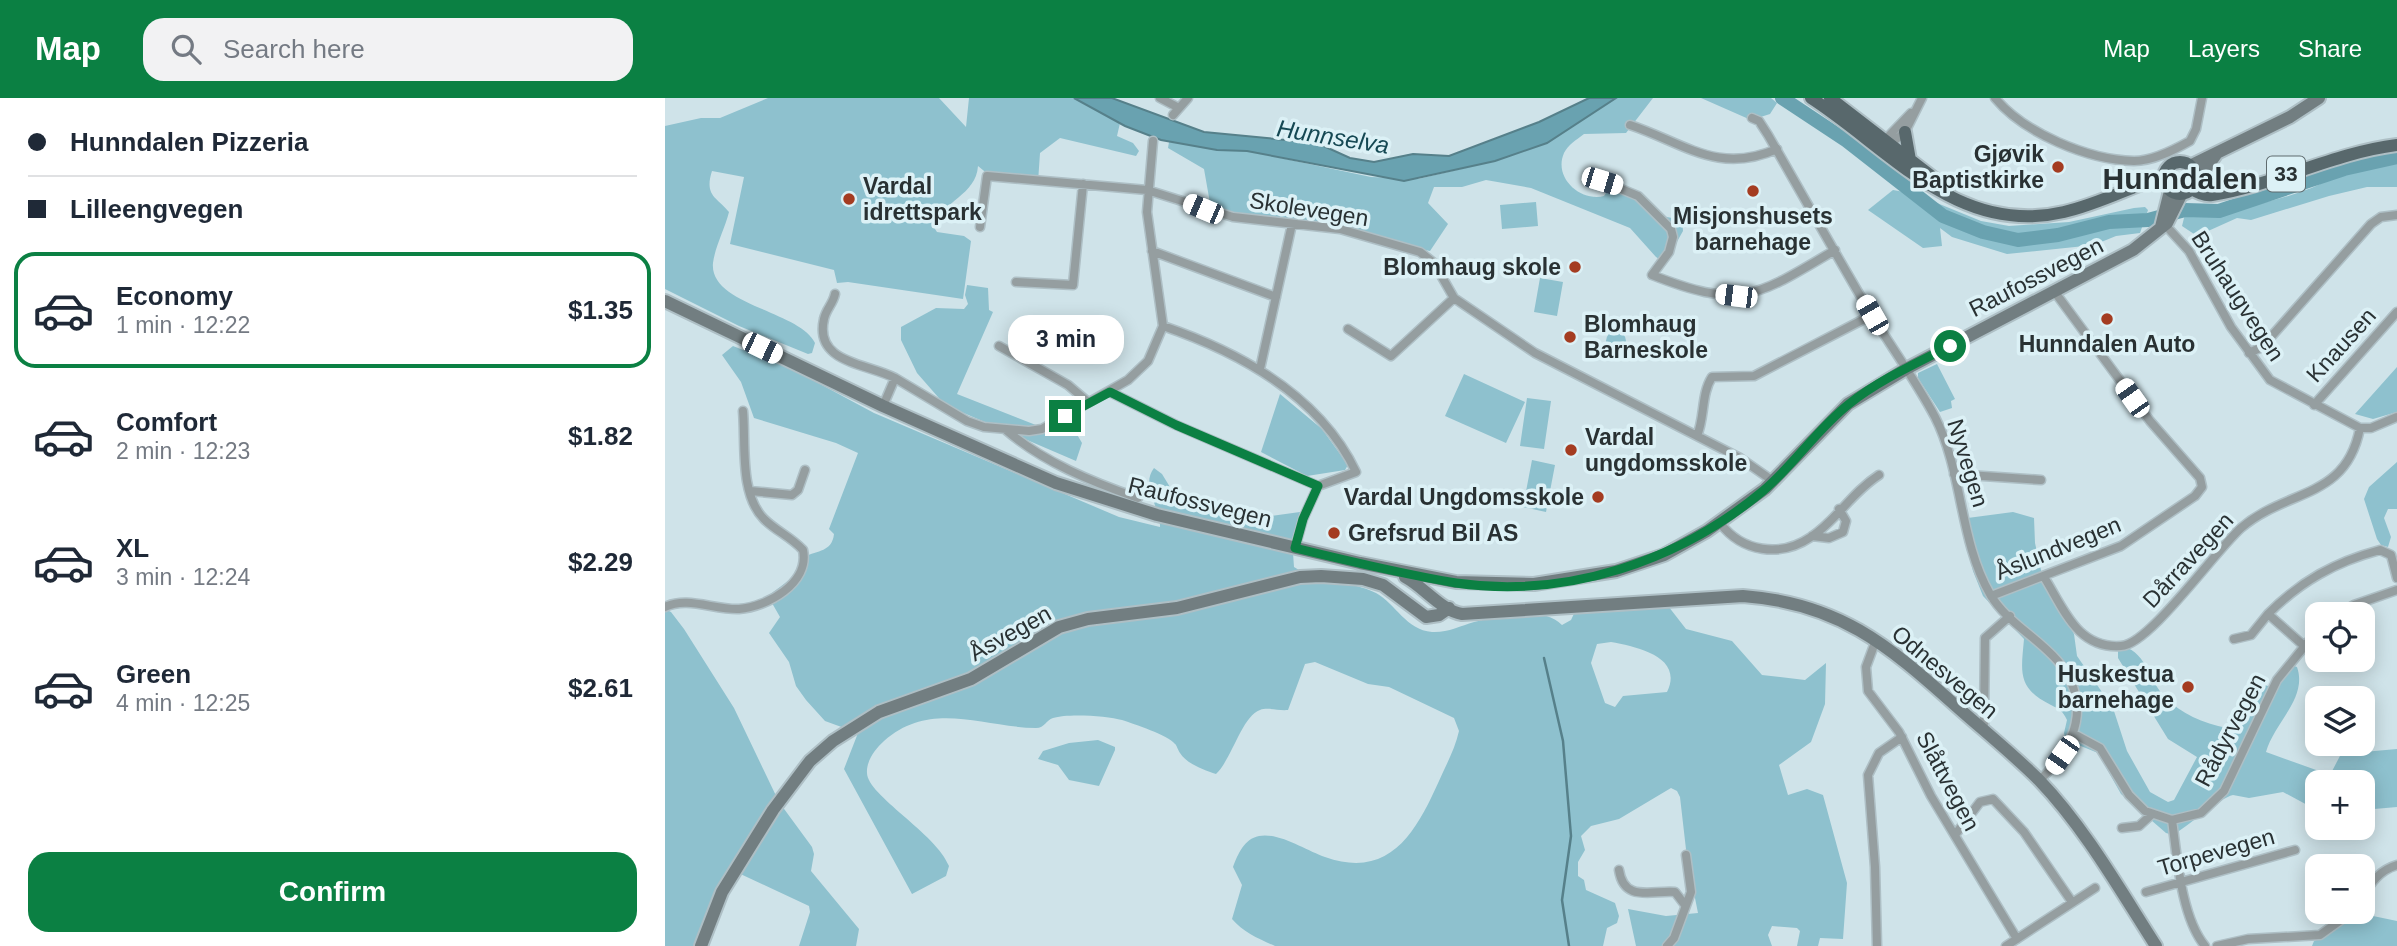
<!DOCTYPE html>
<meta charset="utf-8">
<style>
:root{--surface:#fff;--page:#f2f2f3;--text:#1f2937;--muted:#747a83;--line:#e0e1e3;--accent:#0b8043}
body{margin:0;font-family:Arial,sans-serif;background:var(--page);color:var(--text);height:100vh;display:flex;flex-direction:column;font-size:26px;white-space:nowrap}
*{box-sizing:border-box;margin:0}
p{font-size:23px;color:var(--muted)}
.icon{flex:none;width:38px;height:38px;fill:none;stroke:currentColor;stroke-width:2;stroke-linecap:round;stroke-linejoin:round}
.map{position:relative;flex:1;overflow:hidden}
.side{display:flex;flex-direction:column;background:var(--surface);width:665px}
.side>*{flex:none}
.banner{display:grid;align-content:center;height:154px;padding:0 28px;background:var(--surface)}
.controls{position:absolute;left:1640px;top:504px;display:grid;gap:14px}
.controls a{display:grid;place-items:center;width:70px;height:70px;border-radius:14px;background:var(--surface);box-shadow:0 4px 18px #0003;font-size:35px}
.end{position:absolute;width:32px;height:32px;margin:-16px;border:9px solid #0b8043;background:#fff;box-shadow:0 0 0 4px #fff}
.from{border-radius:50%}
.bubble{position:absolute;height:49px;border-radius:21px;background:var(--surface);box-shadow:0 4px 18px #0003;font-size:23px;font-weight:800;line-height:49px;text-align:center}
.car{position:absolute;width:21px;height:42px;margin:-21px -10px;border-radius:9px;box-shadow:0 0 5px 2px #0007;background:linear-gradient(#fff 24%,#345 0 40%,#fff 0 76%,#345 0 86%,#fff 0)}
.banner b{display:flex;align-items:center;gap:24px;height:66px;font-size:26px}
.banner b+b{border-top:2px solid var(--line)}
.banner i{width:18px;height:18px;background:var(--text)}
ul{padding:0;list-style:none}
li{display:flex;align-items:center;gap:21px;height:116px;margin:0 14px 10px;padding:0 14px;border:4px solid transparent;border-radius:21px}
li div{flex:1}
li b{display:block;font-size:26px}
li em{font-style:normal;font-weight:800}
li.on{border-color:var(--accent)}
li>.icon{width:63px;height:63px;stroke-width:1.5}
.primary-button{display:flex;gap:14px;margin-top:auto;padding:14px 28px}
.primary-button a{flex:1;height:80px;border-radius:21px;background:var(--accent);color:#fff;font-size:28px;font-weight:800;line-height:80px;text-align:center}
header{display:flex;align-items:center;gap:42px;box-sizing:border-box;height:98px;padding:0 35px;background:var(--accent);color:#fff}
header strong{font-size:33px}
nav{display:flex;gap:38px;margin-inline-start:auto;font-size:24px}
.search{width:490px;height:63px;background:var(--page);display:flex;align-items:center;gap:18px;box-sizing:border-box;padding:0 24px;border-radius:21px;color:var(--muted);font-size:26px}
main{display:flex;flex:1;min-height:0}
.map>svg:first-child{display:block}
.green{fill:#8ec1ce;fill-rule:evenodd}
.water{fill:#69a2b0;stroke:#56808a;stroke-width:2}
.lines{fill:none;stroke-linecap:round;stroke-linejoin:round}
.stream{stroke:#56808a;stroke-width:2.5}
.river{stroke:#69a2b0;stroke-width:14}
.minor-casing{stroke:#aebfc5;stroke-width:11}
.secondary-casing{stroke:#aebfc5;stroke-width:16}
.primary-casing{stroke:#aebfc5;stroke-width:16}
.minor{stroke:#959ea0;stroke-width:8}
.secondary{stroke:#727e81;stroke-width:12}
.primary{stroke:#58686c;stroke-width:12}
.route{stroke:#0b8043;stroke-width:9}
.poi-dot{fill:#a43c21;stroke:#dcf1f6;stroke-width:2.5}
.labels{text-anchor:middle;stroke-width:7;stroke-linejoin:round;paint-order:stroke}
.shield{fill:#dcf1f6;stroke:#5f6b6e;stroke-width:2}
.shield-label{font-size:21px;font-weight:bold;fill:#293133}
.poi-label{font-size:23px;font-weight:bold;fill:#293133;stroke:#dcf1f6;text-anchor:end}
.street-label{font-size:23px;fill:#293133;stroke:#dcf1f6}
.water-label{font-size:24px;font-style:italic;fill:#154853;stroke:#dcf1f6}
.district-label{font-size:30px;font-weight:bold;fill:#293133;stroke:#dcf1f6}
</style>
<header>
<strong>Map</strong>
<div class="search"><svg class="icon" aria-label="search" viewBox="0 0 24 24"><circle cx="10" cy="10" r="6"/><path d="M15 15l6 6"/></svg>Search here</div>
<nav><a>Map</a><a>Layers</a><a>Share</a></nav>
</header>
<main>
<section class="side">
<div class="banner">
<b><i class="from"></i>Hunndalen Pizzeria</b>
<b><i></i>Lilleengvegen</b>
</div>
<ul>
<li class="on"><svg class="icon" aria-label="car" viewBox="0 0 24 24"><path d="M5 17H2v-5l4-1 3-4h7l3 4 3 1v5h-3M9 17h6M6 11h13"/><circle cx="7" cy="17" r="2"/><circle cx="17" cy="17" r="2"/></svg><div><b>Economy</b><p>1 min · 12:22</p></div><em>$1.35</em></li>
<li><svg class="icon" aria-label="car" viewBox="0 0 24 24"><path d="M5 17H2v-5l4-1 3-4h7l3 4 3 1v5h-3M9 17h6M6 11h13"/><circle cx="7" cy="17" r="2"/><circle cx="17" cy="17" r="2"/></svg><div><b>Comfort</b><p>2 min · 12:23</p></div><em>$1.82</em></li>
<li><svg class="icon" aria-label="car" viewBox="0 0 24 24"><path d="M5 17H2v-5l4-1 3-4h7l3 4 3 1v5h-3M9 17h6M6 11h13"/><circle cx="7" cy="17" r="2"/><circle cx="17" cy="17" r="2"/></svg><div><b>XL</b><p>3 min · 12:24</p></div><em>$2.29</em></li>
<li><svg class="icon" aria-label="car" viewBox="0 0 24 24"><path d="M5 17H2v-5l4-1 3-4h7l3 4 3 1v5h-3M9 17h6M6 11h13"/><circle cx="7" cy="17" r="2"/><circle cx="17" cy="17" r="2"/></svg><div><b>Green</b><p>4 min · 12:25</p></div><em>$2.61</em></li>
</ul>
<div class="primary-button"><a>Confirm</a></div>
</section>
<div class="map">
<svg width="1732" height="848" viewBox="0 0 1732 848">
<rect width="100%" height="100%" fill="#cfe3e9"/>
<path class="green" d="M103 0H274L301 29 304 0H409L455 25 452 38 468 45 474 53 471 58 395 40 375 55 373 84 324 77 313 68C311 97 278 103 268 128L272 134 299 138 306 143 298 201 183 184 172 185 169 172 65 146 79 79 47 73C39 98 52 99 64 114 60 130 50 149 48 165 44 207 135 213 150 245L147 255 143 256 74 228 0 191V28L36 20H55Z
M951 0H988L961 35 919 36C911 42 903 47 899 55 888 80 916 104 939 98L948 84 968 92 997 118 1017 122 1018 133 1000 165 991 159 965 130 866 90 821 82 797 89H769L763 105 783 126 765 153 663 132 543 113 545 105 539 71 503 50 504 44 582 53 706 79 753 81 830 63 882 45Z
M1036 0H1106L1112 5 1105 16 1086 22Z
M1732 53V89H1702L1664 98 1586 122 1572 120 1532 138 1517 128 1520 116C1551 118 1629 100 1657 85 1665 80 1666 69 1674 65 1691 56 1713 55 1732 53Z
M1228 92 1250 96 1316 123 1344 128 1404 124 1469 110 1480 109 1483 112 1475 135 1451 138 1429 147 1342 156 1287 139 1275 130 1277 148 1258 150 1203 112Z
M871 104 873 128 837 131 835 107Z
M875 180 898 184 892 218 869 214Z
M302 187 323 190 324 212 328 214 292 296 376 329 396 322 410 333 417 345 411 363 280 307 252 275 236 242V229L271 210 299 211 303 206 300 197Z
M941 243a10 10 0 1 1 20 0a10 10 0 1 1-20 0Z
M68 248 129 272 209 315 454 419 495 429C496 410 475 388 489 370L497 376 508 394 522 400 606 418 635 414 627 441 629 469C653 485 685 482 711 495 731 506 741 532 767 534 782 535 795 528 809 524 834 518 877 507 897 527L906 522 914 505 1000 504 1021 531 1067 543 1097 577 1140 582 1161 565 1160 606 1146 644 1114 667 1123 697 1142 691 1158 697 1182 785 1178 841 1155 840 1153 848H1132L1135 833 1132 830 1107 828 1103 837 1107 848H971L963 811 1001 818 1033 815 1022 760 1015 699 1012 693 1006 690 954 721 926 728 916 738 920 752 913 764V778L919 782 921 792 950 805 954 818 952 825 942 830 938 848H610C594 841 578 834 567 821L577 787 568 769C573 756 579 741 594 738 614 734 642 753 660 759 725 782 751 734 774 683 781 667 790 651 794 633L789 620 724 589 703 586 650 564 640 566 623 612C613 613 603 609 595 612 577 618 567 661 551 676 539 672 522 666 515 655 514 654 511 646 510 646 503 637 469 626 457 622 443 618 403 615 388 620 381 622 380 630 371 630 316 629 266 602 219 643 211 650 201 663 202 675 202 697 272 736 284 768L281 778 247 796 179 671 193 635 160 623 141 602 131 588 124 564 104 535 115 519 103 498 127 480 139 459C153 452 167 454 169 436L164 431 193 355 171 345 89 320 76 284 57 257ZM946 544C973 549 1019 559 1002 594L958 598 950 609 940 605 926 565 932 546Z
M1272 266 1290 301 1286 303 1287 310 1275 314 1253 280V275Z
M1732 269V314L1708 321 1690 316Z
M799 276 860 304 841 345 780 318Z
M615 296 657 331 683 367 680 372 642 378 596 354Z
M862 300 886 303 879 351 855 348Z
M867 362 890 367 881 414 858 409Z
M1732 364V411H1723L1719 420 1726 439 1723 449 1716 447 1712 441 1699 401 1704 389Z
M1348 414 1369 420 1370 445 1378 481 1409 536 1412 558 1448 610 1462 653 1485 694 1503 704 1509 702 1532 659 1503 641 1453 560V547C1482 552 1482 580 1499 598 1516 616 1538 625 1562 630L1567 626 1586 588 1595 585 1608 590 1629 568 1632 569C1643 600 1609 625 1601 654L1665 677 1676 656 1732 651V709L1698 712V684H1652V718L1646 709 1618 694 1584 700 1568 697C1555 700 1522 729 1508 737L1501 735 1456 696 1433 655 1401 642 1399 635 1402 622C1398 613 1394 611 1386 607 1352 590 1356 575 1359 541L1318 498 1308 473 1295 421Z
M0 511 6 514 19 531 69 610 114 704 147 749 149 756 146 773 194 831 191 848H134L145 814 144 808 69 773 33 848H0Z
M433 642 450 649V652L434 688 404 682 393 667 373 661 378 653 404 645Z
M1689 814 1732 823V848H1647L1649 843 1662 837Z"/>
<path class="water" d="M409 0H447L539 34 652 45 685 60 709 64 748 56 784 58 874 24 924 0H951L882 45 830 63 739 83 582 53 552 52 496 42 460 28Z"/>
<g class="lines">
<path class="stream" d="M879 560 898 643 906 738 897 802 904 848"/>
<path class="river" d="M1117 0 1182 43 1278 118 1318 134 1353 142 1393 137 1444 124 1483 122 1520 112 1554 113 1679 71 1732 59"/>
<g class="minor-casing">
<path id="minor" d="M495 0 514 10
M1330 0C1359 35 1423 62 1469 63 1488 63 1509 52 1525 43L1531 31 1537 0
M508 17 523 0
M1087 20 1094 23 1103 37C1137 96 1171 157 1206 216 1227 250 1251 283 1270 319 1298 374 1294 442 1325 496 1347 535 1402 550 1411 600 1417 633 1397 661 1374 683
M965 27C1019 45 1053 77 1112 51
M1217 45 1246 15
M1223 48 1240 34 1257 0
M937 83 973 98 1006 131 1008 139 1004 154 987 177C1076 212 1091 199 1170 152
M315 129 322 78 482 92 568 119 675 131 755 154 769 165 789 200 870 255 1075 360 1108 383
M1496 129 1503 130 1524 153 1566 229 1605 282 1695 330H1706L1732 319
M487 153 611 199
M351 184 408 187 418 86
M170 196C168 206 161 211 159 221 149 265 201 265 230 280
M498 228C574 254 655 298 691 374L653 388 638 421 630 450
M683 231 726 258 789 200
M334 248 403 287 423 304
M1584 255 1597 249 1706 126 1716 119 1732 117
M595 271 627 126
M445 294 511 327 653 388
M1649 307 1732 214
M218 308 230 280 302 323 319 329 364 333 377 331 463 282 483 263 498 228 482 114 488 43
M341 332C378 364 427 384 473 400
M1032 338C1040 319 1036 296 1047 279L1089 278 1207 217
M1289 376 1376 382
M85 393 127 397 133 392 140 372
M1055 425C1077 454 1115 460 1146 439 1172 422 1186 395 1214 377
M1147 438 1164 440 1178 434 1181 423 1174 411
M1379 479C1399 511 1412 551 1456 548 1484 547 1550 453 1576 430 1623 390 1681 402 1695 330
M1326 498 1456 448 1530 398 1537 389 1535 380 1485 323 1389 193
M0 509C22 498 49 512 74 511 102 509 145 485 138 452 126 439 111 433 99 421 74 396 81 345 78 313
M1674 516 1689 507 1732 492
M1569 541 1586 537 1603 516
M1211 542 1201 569 1203 593 1234 634 1266 698 1352 841
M1638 547 1603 516C1636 483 1670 464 1715 452L1726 457 1732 480
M1319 626 1320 540 1345 518
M1409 636 1435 650 1464 697 1480 713 1507 722 1536 715 1559 693 1612 582 1652 533
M1507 722C1512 758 1516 819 1540 848
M1457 730 1474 728 1486 717
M1290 737 1315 704 1328 701 1359 734 1407 804
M954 772C959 805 987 792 1010 794L1020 807
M1481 794 1630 752
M1698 799C1706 784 1715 772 1732 767
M1002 848 1009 840 1026 794 1021 757
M1212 848 1210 769 1203 677 1214 655 1237 639
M1341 848 1430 790
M1552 848 1583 841 1655 837 1687 814"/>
</g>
<g class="secondary-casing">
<path id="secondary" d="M1525 68 1625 19 1654 0
M1530 76 1542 69 1552 55
M1496 129 1505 93
M0 203 218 308 391 385 492 417 695 465 791 484 869 486 951 473 999 457 1042 433 1100 391 1183 306 1241 271 1468 152 1502 125 1516 97
M740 479C759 489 777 513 797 516L1078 498C1173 505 1222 546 1290 607 1318 632 1348 656 1374 682 1420 730 1455 792 1491 848
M36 848 57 794 108 712 145 663 168 643 214 614 306 581 394 529 423 521 512 510 635 479 656 478 698 481 718 487 761 519 774 517 784 510"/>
</g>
<g class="primary-casing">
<path id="primary" d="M1146 0C1225 51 1293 139 1399 114 1434 106 1465 89 1499 78
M1165 0 1283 91
M1240 34 1245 62
M1499 80a16 16 0 1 1 32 0a16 16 0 1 1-32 0Z
M1527 91C1533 95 1540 98 1547 97 1610 87 1668 55 1732 47"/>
</g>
<use href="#minor" class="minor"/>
<use href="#secondary" class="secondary"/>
<use href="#primary" class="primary"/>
</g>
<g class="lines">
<path class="route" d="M400 318 445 294 511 327 653 388 638 421 630 450C683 463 737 476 791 485 902 501 1014 463 1098 393 1129 367 1152 331 1184 306 1214 282 1252 265 1285 248"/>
</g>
<g class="poi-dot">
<circle cx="1393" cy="69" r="7"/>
<circle cx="1088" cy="93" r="7"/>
<circle cx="184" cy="101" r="7"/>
<circle cx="910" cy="169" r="7"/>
<circle cx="1442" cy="221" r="7"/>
<circle cx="905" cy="239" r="7"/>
<circle cx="906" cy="352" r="7"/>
<circle cx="933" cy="399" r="7"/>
<circle cx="669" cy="435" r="7"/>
<circle cx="1523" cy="589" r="7"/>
</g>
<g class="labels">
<rect class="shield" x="1602" y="58.5" width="38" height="35" rx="5"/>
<g class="shield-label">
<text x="1621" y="83">33</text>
</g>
<g class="poi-label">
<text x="1379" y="64">Gjøvik<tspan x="1379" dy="26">Baptistkirke</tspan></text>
<text x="198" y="96" text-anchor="start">Vardal<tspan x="198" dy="26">idrettspark</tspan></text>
<text x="1088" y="126" text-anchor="middle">Misjonshusets<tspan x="1088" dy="26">barnehage</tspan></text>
<text x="896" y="177">Blomhaug skole</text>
<text x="919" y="234" text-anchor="start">Blomhaug<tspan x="919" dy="26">Barneskole</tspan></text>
<text x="1442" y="254" text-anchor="middle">Hunndalen Auto</text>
<text x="920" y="347" text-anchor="start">Vardal<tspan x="920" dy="26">ungdomsskole</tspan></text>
<text x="919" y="407">Vardal Ungdomsskole</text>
<text x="683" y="443" text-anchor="start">Grefsrud Bil AS</text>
<text x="1509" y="584">Huskestua<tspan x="1509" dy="26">barnehage</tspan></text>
</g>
<g class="street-label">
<text transform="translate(644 111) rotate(9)" y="8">Skolevegen</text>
<text transform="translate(1371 179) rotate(-27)" y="8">Raufossvegen</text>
<text transform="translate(1573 198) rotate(57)" y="8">Bruhaugvegen</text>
<text transform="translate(1676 247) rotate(-48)" y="8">Knausen</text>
<text transform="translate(1303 365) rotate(73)" y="8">Nyvegen</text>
<text transform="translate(535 404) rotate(14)" y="8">Raufossvegen</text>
<text transform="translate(1393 450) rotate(-22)" y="8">Åslundvegen</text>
<text transform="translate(1523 462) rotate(-47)" y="8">Dårravegen</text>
<text transform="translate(345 535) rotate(-29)" y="8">Åsvegen</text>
<text transform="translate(1280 574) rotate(40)" y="8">Odnesvegen</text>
<text transform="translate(1565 632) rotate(-62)" y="8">Rådyrvegen</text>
<text transform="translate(1283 683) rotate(62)" y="8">Slåttvegen</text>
<text transform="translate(1551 754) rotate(-16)" y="8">Torpevegen</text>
</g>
<g class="water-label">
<text transform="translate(668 39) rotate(9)" y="8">Hunnselva</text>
</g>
<g class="district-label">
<text x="1515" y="91">Hunndalen</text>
</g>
</g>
</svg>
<div class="controls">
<a><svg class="icon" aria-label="locate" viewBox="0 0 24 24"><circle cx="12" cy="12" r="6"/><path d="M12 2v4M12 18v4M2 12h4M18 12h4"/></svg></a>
<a><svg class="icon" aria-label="layers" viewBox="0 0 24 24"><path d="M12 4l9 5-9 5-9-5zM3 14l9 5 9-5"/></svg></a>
<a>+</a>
<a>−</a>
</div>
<i class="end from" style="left:1285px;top:248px"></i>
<i class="end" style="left:400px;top:318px"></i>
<div class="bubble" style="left:343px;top:217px;width:116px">3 min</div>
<i class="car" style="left:937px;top:83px;rotate:107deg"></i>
<i class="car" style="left:538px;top:111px;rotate:293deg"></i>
<i class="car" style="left:1071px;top:198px;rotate:277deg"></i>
<i class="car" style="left:1207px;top:217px;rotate:330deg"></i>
<i class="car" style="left:97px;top:250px;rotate:116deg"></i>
<i class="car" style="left:1467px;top:300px;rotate:325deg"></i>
<i class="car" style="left:1397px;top:657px;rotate:215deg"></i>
</div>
</main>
